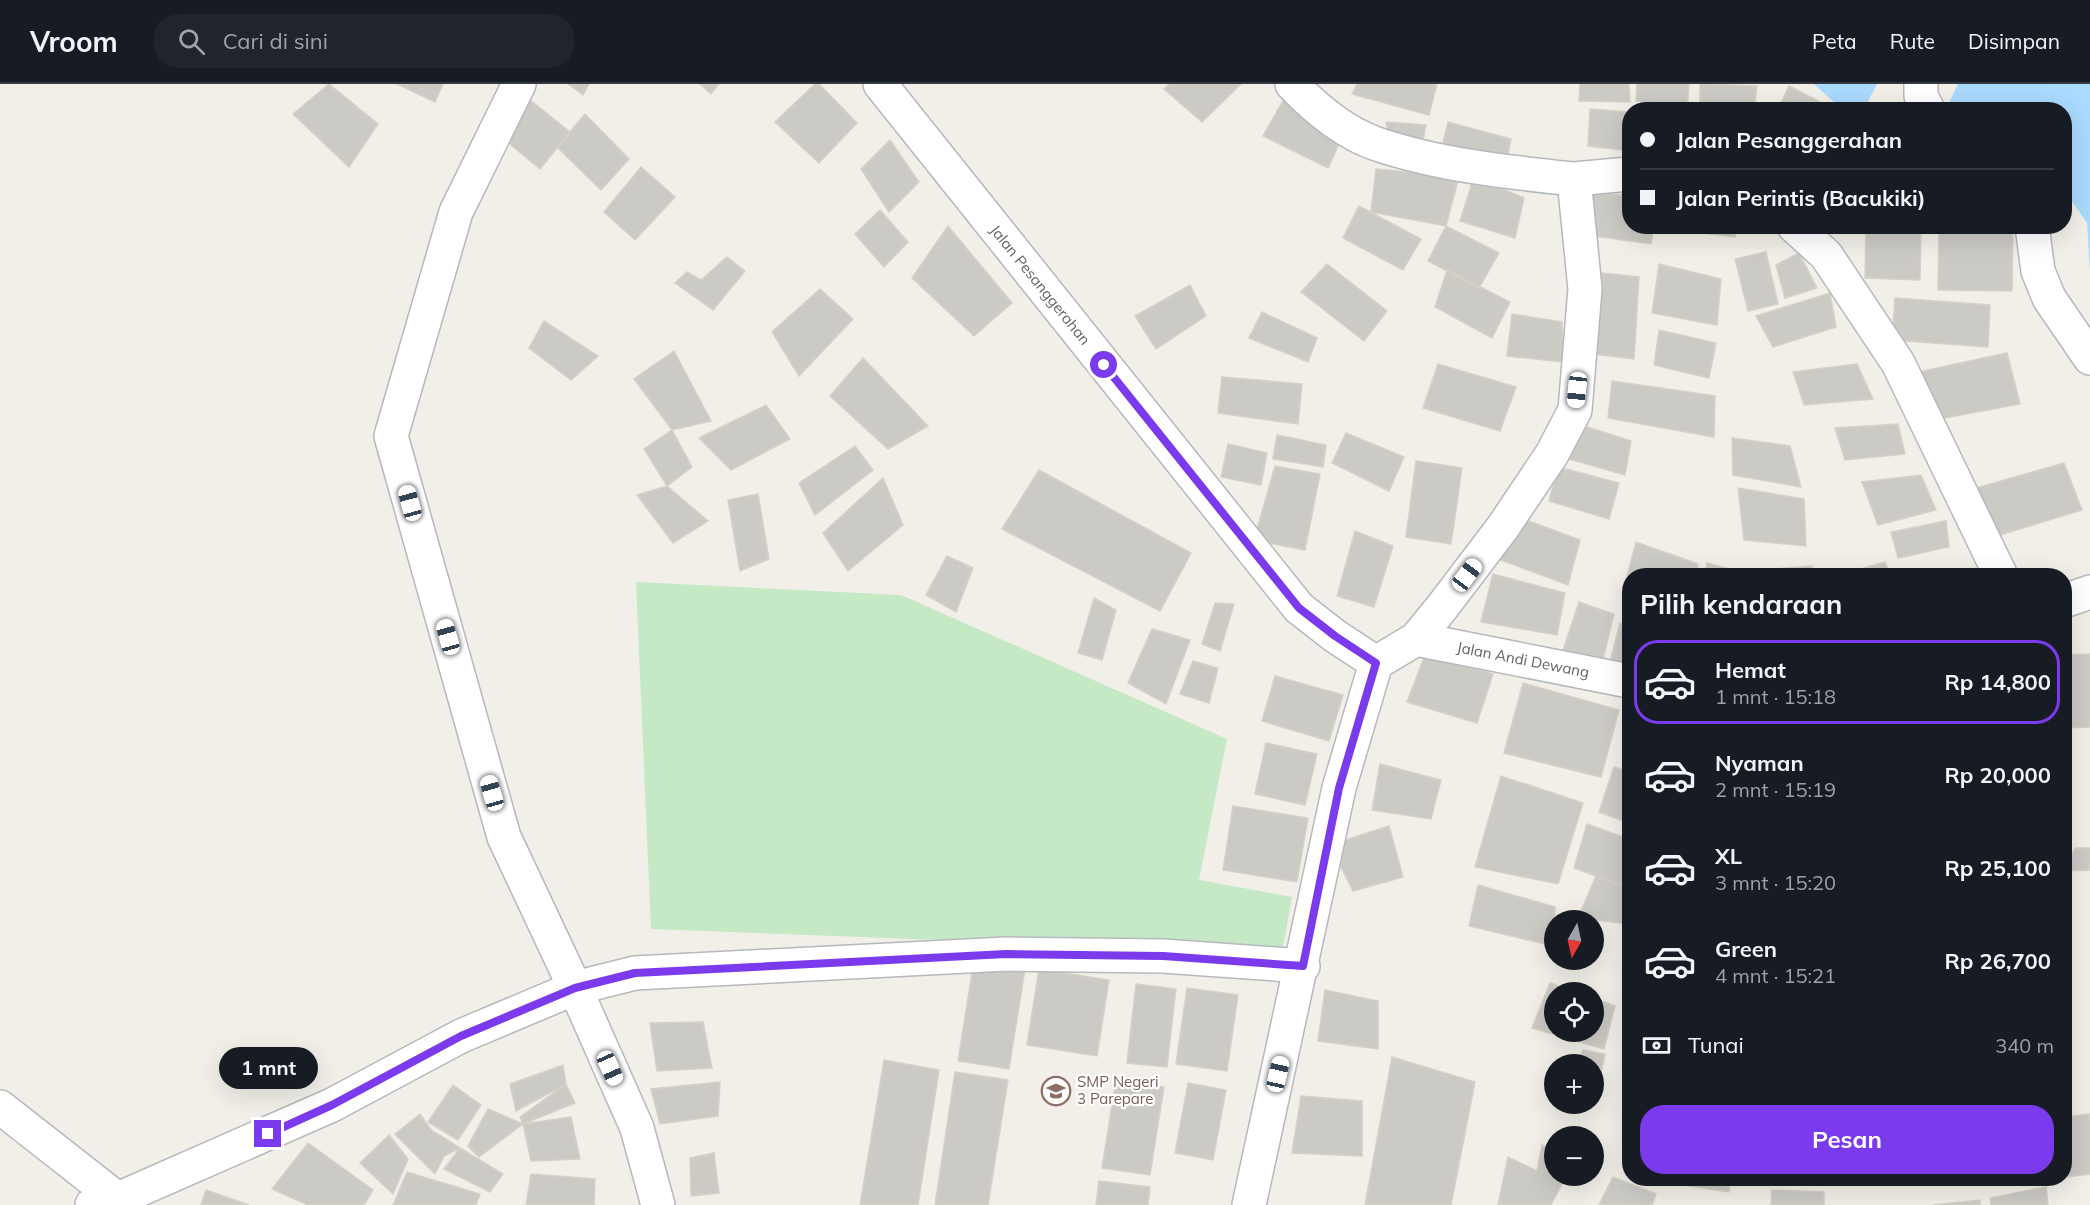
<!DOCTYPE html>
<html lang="id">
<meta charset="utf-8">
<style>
:root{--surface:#171b24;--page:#20242c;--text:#f1f3f6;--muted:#9ea1a6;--line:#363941;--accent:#7c3aed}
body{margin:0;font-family:Mulish,sans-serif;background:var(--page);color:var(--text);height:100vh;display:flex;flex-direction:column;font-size:22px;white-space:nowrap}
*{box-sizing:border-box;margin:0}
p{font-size:20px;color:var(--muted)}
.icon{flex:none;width:33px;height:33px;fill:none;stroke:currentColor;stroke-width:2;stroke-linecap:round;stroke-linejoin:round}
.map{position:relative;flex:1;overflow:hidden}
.details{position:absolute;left:1622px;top:484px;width:450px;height:618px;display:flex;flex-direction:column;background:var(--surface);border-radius:24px;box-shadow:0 6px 24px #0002}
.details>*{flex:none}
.top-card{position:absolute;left:1622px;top:18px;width:450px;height:132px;border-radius:24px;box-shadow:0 6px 24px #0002;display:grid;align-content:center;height:132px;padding:0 18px;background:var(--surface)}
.needle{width:39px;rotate:189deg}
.controls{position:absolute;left:1544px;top:826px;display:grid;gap:12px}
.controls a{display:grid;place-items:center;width:60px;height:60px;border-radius:50%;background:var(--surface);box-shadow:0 6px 24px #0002;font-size:30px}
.end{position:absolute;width:27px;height:27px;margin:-14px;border:8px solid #7c3aed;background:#fff;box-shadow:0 0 0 3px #fff}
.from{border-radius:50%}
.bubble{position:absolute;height:42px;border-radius:21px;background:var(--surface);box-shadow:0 6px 24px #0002;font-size:20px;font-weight:700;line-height:42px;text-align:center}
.car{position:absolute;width:18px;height:36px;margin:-18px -9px;border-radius:8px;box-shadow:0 0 4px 2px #0007;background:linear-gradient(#fff 24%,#345 0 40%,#fff 0 76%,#345 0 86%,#fff 0)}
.top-card b{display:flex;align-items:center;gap:21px;height:57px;font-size:22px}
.top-card b+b{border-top:2px solid var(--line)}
.top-card i{width:15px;height:15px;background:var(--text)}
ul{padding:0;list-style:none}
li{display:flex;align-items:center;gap:18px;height:84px;margin:0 12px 9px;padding:0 6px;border:3px solid transparent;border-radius:24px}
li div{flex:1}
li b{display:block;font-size:22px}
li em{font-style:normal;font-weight:700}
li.active{border-color:var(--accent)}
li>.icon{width:54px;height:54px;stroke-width:1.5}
h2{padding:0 18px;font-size:27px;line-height:72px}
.pay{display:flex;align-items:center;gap:15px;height:66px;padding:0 18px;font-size:22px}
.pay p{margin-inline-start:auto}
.button{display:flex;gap:12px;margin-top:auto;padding:12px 18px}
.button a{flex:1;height:69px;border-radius:24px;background:var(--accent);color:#fff;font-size:24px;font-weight:700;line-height:69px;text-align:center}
header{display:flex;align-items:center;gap:36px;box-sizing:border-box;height:84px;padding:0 30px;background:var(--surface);border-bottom:2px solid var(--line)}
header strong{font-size:28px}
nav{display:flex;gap:33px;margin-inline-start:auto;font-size:21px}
.search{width:420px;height:54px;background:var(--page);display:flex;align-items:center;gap:15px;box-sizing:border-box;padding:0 21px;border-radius:24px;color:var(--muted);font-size:22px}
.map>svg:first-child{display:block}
.green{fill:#c5e8c5}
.water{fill:#aadaff}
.building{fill:#cccac5;stroke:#d6d1c6;stroke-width:1.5}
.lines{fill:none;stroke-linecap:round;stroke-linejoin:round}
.minor-casing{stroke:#b5b8bc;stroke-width:36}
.minor{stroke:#fff;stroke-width:33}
.route{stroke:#7c3aed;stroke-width:8}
.labels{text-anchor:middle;stroke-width:4.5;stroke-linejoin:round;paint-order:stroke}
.street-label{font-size:15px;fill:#5f6368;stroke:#fff}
.education-label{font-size:15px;fill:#785e54;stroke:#fff;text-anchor:start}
</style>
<header>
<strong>Vroom</strong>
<div class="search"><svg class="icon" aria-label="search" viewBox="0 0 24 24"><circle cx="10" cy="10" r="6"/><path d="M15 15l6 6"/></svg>Cari di sini</div>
<nav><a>Peta</a><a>Rute</a><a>Disimpan</a></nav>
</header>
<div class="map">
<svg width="2090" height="1121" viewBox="0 0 2090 1121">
<rect width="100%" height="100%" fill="#f1efe8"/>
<path class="green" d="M636 498 901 511 1227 655 1199 796 1292 813 1282 869 651 845Z"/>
<path class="water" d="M1814 0H1877L1864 25 1843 26Z
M1958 0H2090V189L2087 139 2064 106V26L1962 25 1949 19Z"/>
<path class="building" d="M329 0 378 40 349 83 293 30Z
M397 0H443L435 18Z
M568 0H589L583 11Z
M700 0H719L711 10Z
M815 0H819L857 39 819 79 775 38Z
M1169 0H1241L1202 38 1164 5Z
M1357 0H1437L1429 31 1352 10Z
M1580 0H1629L1630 18 1579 17Z
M1637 0H1689L1687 26 1636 17Z
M1700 0 1757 2 1754 26H1700Z
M1789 2 1830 23 1829 26H1778Z
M524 11 570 48 540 85 500 52Z
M1284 15 1344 49 1328 84 1263 52Z
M1590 25 1629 28V67L1588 62Z
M585 30 629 75 601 106 557 63Z
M1386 38 1426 41 1422 61 1389 53Z
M1448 38 1511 55 1505 84 1441 67Z
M890 56 919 98 889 128 861 85Z
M641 83 675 113 635 156 604 128Z
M1376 85 1459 93 1446 142 1371 128Z
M1474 93 1524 114 1515 154 1460 137Z
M1594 108 1629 112V142H1654L1651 160 1588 151Z
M1359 122 1421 155 1403 186 1343 154Z
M880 126 908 158 884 183 855 150Z
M948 142 1012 219 974 252 912 194Z
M1446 142 1499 169 1479 204 1428 177Z
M1672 142H1737L1735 153 1671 145Z
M1866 142H1921L1920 196 1865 194Z
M1939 147H2013L2012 207 1938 206Z
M1766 168 1778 220 1748 227 1735 175Z
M1799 169 1817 204 1785 214 1776 181Z
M727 173 745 187 713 226 675 199 687 188 701 196Z
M1327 180 1387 227 1364 257 1301 208Z
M1659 180 1721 195 1717 241 1652 229Z
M1447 186 1510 218 1492 254 1435 223Z
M1602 189 1639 193 1634 275 1593 270Z
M1190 201 1206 232 1156 265 1135 232Z
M820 205 853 235 799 292 772 248Z
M1830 209 1836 243 1773 263 1756 232Z
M1895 214 1990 221 1988 263 1892 256Z
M1262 228 1317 254 1308 278 1249 254Z
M1512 230 1562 238 1563 278 1507 272Z
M544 237 598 272 571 296 529 264Z
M1659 246 1716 259 1709 294 1654 281Z
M674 267 711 337 672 346 634 295Z
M2007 269 2020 320 1935 336 1914 289Z
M863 274 928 342 888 365 830 312Z
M1438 280 1516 303 1500 347 1423 324Z
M1857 280 1873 315 1804 321 1793 288Z
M1222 293 1302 300 1298 340 1218 329Z
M1612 297 1715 312 1714 353 1608 334Z
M766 321 790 355 731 386 699 354Z
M1575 339 1631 357 1625 391 1566 374Z
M1898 340 1905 370 1845 376 1835 344Z
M672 346 692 383 667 402 644 365Z
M1346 349 1404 373 1389 407 1332 379Z
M1277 351 1326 361 1323 383 1273 375Z
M1732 354 1790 362 1801 403 1733 391Z
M1228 360 1267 369 1261 401 1221 393Z
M855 362 873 386 815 431 799 399Z
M1416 377 1462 384 1451 460 1406 453Z
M2064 379 2082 426 1987 455 1969 406Z
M1275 382 1320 390 1305 466 1254 456Z
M1558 383 1619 399 1609 435 1549 417Z
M1039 386 1191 469 1160 527 1002 445Z
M1921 391 1936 426 1878 441 1862 398Z
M883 394 903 441 848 487 823 449Z
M667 402 708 437 673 459 637 411Z
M1738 404 1804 415 1806 462 1744 456Z
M758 410 769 475 740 487 728 416Z
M1526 436 1580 456 1568 501 1498 475Z
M1946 437 1949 463 1898 474 1891 448Z
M1355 447 1393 462 1374 523 1337 512Z
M1636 458 1698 480 1695 492H1629V506L1624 504Z
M947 472 973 484 956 528 926 511Z
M1885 478 1891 492H1837Z
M1707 479 1752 491 1751 492H1705Z
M1812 482 1814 492H1778L1776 485Z
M1493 490 1565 509 1557 551 1481 538Z
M1094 514 1116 526 1102 576 1078 569Z
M1579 518 1614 530 1601 584 1561 572Z
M1215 519 1234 520 1220 567 1202 560Z
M1620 539 1629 542V587L1609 582Z
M1152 545 1190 556 1166 620 1128 599Z
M2090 570V643L2064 644V571Z
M1425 571 1493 590 1477 639 1407 618Z
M1193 577 1218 584 1209 619 1180 610Z
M1275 592 1343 611 1329 657 1262 637Z
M1523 599 1619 626 1601 693 1504 669Z
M1266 659 1317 670 1305 721 1255 710Z
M1380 680 1441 696 1431 735 1372 726Z
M1614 683 1629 688V739L1599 728Z
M1501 692 1583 719 1558 800 1475 783Z
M1233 722 1308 734 1297 798 1223 786Z
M1587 740 1629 755V804L1574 784Z
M1389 742 1403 793 1353 807 1330 761Z
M2075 764H2090V786L2065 787Z
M1596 792 1629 804V840L1578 834Z
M1478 801 1555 823 1553 862 1469 842Z
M974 877 1025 885 1009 985 958 977Z
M1039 885 1109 896 1097 972 1027 961Z
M1550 899 1578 909H1554V948H1593V914L1615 922 1604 965 1532 944Z
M1136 900 1176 905 1167 983 1127 979Z
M1187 904 1238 911 1227 987 1176 980Z
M1325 906 1378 917V965L1318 957Z
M703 938 712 984 657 987 650 939Z
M1583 966 1605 970 1596 1012 1593 1011V981H1577Z
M1392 973 1475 998 1451 1121H1365Z
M884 976 939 986 918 1121H860Z
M563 981 566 1000 516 1027 510 1000Z
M955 988 1008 996 988 1121H935Z
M1116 995 1164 1003 1150 1091 1102 1084Z
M720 998 718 1032 660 1040 651 1005Z
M1188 999 1226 1006 1213 1076 1175 1069Z
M566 1000 575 1019 523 1040 520 1033Z
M453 1001 481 1021 458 1056 428 1038Z
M1301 1012 1362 1017V1072L1292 1069Z
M488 1025 523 1040 479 1073 468 1062Z
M420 1030 431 1046 460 1064 444 1072 435 1090 395 1050Z
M2090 1030V1090L2067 1093 2064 1080V1033Z
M571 1033 580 1075 531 1077 523 1040Z
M389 1051 408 1075 393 1110 360 1079Z
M308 1059 373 1106 364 1121H308L272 1105Z
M1542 1061 1554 1065V1092H1566L1551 1121H1498L1508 1073 1537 1087Z
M460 1064 503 1090 490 1108 444 1085Z
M714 1069 719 1109 691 1112 690 1074Z
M407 1088 480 1110 476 1121H393Z
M531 1090 595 1095 594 1121H526Z
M1613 1093 1656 1110 1652 1121H1599Z
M1669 1095H1730L1729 1108 1668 1099Z
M1099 1097 1150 1103 1148 1121H1096Z
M2046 1103 2048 1121H1991L1990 1114Z
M206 1106 249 1121H201Z
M1772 1106 1824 1108V1121H1771Z
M1980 1116V1121H1933Z"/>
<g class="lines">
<g class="minor-casing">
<path id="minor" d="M519 0 456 128 391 352 504 753 575 904 637 1044 658 1121
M880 0 1299 524 1335 552 1376 579
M1292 0C1315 24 1342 47 1374 59 1437 81 1507 88 1574 95
M1921 0V12L1928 26
M1794 142 1826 171 1898 279 2001 492
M2032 142 2038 187 2049 214 2090 274
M2064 517 2090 508
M1416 555 1629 597
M1376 579 1416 555 1443 522 1503 443 1552 370 1575 326 1585 205 1574 95 1629 90
M0 1023 125 1121
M92 1121 118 1115 332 1021 461 952 575 904 635 889 1006 870 1163 872 1303 882
M1249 1121 1339 704 1376 579"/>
</g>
<use href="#minor" class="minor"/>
</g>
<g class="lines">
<path class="route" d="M268 1050 332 1021 461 952 575 904 635 889 1006 870 1163 872 1303 882 1339 704 1376 579 1335 552 1299 524 1104 281"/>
</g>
<defs>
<g id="school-ring" transform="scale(1.5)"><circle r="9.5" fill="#fff" stroke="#8d6e63" stroke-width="1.5"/><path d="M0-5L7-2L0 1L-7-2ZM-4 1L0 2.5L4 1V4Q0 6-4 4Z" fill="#8d6e63"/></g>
</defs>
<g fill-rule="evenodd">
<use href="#school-ring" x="1056" y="1007"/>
</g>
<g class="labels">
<g class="street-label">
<text transform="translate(1040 201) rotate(51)" y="5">Jalan Pesanggerahan</text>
<text transform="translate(1523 576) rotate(11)" y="5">Jalan Andi Dewang</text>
</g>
<g class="education-label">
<text x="1077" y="1003">SMP Negeri<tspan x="1077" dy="17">3 Parepare</tspan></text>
</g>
</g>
</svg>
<div class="controls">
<a><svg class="needle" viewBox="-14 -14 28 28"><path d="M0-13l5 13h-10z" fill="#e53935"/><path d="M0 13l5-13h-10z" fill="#9ea1a6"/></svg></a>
<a><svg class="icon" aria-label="locate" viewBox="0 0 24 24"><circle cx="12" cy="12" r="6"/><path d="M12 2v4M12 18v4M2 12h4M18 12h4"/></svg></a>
<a>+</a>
<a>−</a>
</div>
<i class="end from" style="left:1104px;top:281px"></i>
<i class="end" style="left:268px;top:1050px"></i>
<div class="bubble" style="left:219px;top:963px;width:99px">1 mnt</div>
<i class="car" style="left:1577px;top:306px;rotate:186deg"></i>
<i class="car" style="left:410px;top:419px;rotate:345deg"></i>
<i class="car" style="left:1467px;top:491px;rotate:37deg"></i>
<i class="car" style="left:448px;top:553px;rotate:344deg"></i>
<i class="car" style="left:492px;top:709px;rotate:344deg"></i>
<i class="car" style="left:610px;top:984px;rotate:156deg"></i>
<i class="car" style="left:1278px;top:990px;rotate:13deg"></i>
<div class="top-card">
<b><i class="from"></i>Jalan Pesanggerahan</b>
<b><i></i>Jalan Perintis (Bacukiki)</b>
</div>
<section class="details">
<h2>Pilih kendaraan</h2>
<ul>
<li class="active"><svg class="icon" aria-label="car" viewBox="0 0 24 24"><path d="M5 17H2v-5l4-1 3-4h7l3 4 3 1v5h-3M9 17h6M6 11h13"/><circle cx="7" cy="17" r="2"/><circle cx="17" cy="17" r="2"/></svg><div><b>Hemat</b><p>1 mnt · 15:18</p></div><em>Rp 14,800</em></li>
<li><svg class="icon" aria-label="car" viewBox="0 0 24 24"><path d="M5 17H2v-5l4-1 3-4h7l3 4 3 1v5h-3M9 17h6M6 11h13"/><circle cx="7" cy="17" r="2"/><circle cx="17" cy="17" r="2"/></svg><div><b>Nyaman</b><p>2 mnt · 15:19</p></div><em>Rp 20,000</em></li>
<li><svg class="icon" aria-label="car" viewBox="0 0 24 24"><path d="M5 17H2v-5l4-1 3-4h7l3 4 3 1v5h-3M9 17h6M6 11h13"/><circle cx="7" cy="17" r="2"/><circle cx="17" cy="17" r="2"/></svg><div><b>XL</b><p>3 mnt · 15:20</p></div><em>Rp 25,100</em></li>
<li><svg class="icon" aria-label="car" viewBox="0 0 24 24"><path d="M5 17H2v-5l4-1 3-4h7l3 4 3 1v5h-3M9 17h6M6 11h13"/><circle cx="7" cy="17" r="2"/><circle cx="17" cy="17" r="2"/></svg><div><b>Green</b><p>4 mnt · 15:21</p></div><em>Rp 26,700</em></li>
</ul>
<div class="pay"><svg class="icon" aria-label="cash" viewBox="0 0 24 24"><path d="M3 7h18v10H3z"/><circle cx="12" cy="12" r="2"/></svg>Tunai<p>340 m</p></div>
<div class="button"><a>Pesan</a></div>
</section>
</div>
